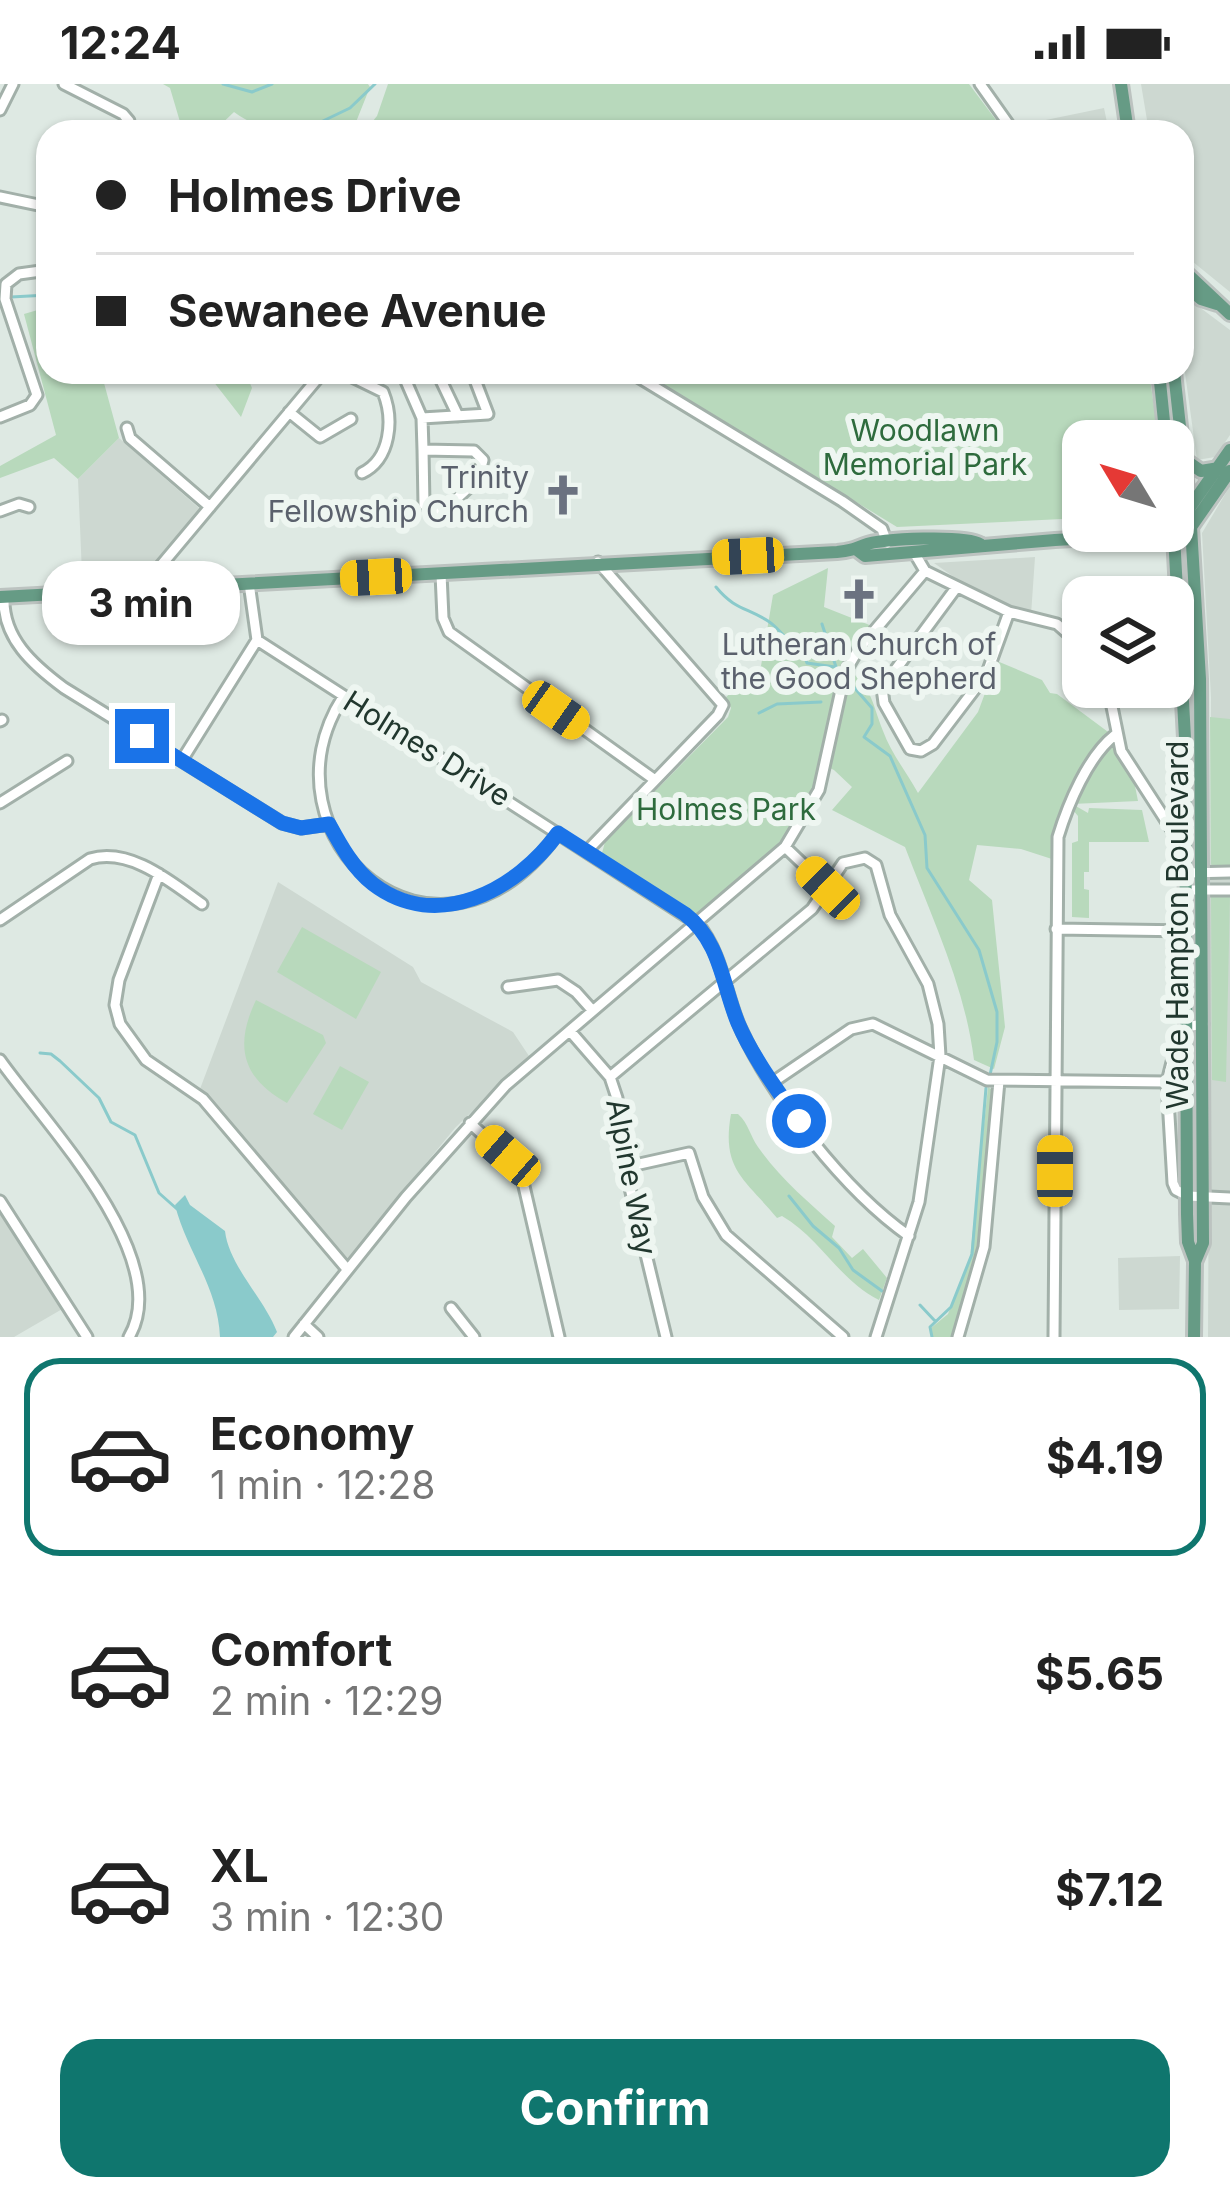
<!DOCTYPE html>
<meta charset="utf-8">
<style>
:root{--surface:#fff;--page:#f2f2f2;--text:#222;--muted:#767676;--line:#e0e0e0;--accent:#0f766e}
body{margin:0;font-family:Inter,sans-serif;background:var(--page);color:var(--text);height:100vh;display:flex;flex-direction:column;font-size:45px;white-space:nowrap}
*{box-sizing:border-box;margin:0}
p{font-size:39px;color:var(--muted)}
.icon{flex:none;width:66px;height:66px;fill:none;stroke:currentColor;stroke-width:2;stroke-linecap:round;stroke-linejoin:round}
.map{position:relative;height:1253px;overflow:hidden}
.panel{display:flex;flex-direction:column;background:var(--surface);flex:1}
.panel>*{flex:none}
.guide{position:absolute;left:36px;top:36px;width:1158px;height:264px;border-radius:36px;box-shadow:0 3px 9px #0004;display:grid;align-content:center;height:264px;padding:0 60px;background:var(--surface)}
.needle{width:78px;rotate:308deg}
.fabs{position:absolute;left:1062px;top:336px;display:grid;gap:24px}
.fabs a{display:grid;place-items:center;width:132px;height:132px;border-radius:24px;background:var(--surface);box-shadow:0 3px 9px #0004;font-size:60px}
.end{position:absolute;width:54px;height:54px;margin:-27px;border:15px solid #1a73e8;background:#fff;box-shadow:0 0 0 6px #fff}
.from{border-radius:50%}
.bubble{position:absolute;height:84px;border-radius:36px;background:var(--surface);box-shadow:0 3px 9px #0004;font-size:39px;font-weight:700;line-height:84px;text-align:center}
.car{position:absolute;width:36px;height:72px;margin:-36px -18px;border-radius:15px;box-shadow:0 0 9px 3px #0007;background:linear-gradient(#f5c518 24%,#345 0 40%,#f5c518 0 76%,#345 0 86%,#f5c518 0)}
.guide b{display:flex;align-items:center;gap:42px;height:114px;font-size:45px}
.guide b+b{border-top:3px solid var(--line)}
.guide i{width:30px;height:30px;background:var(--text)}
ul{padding:21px 0 0;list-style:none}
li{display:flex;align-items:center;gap:36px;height:198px;margin:0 24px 18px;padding:0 36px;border:6px solid transparent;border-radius:36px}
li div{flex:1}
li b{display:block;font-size:45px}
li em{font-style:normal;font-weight:700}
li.on{border-color:var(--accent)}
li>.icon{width:108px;height:108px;stroke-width:1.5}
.cta{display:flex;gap:24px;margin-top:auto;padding:24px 60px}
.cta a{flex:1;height:138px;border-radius:36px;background:var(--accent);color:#fff;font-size:48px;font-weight:700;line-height:138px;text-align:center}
.status{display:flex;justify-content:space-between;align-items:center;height:84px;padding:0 60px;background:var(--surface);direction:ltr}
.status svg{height:33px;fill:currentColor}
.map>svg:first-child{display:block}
.built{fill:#cdd8d1}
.green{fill:#b8d9bc}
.water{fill:#8acacb}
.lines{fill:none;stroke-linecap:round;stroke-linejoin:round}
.stream{stroke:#8acacb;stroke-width:3}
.minor-casing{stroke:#a2b0a9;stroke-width:15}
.major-casing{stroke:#bcc3c0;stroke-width:18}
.minor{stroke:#fff;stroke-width:9}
.major{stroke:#669b85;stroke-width:12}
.route{stroke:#1a73e8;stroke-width:15}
.labels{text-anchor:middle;stroke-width:12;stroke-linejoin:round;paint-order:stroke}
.park-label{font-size:30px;fill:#2e6b3d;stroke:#eef6f1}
.worship-label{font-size:30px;fill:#5b616d;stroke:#eef6f1;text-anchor:end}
.street-label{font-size:30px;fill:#21372e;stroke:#eef6f1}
</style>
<div class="status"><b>12:24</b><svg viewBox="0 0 49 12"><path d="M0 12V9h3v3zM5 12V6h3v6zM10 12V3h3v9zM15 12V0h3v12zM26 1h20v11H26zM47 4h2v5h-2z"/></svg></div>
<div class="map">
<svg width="1230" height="1253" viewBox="0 0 1230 1253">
<rect width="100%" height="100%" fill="#dee9e3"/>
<path class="built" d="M1141 0H1230V208L1182 169V48H1149Z
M1104 24 1109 48 1025 47 1036 38Z
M1182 210 1230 246V351L1215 373 1197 376 1182 267Z
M119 354 200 425 149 488 82 490 78 395Z
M1230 402V1253H1208L1211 613 1202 449Z
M1035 473 1031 531 972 506 934 479Z
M278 798 413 883 421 898 513 948 529 972 455 1044 348 1174 337 1170 200 1005Z
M0 1128 64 1224 14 1253H0Z
M1180 1172 1179 1225 1119 1226 1118 1174Z"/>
<path class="green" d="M163 0H368L370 3 352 48C309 48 269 54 234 28L213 48H183L170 4Z
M388 0H969L1005 48H364L377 32Z
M48 223V288H101L119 354 78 395 54 374 0 394V382L56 351 24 230Z
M206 288H245L252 304 241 333Z
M643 288H1149L1159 357H1083V434L897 443Z
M828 484 824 523 872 542 841 582C871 597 872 619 883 647 891 669 907 689 918 709L978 628 997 577 1042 596 1050 609 1057 610 1127 662 1138 717 1072 720 1055 776 1021 765 977 761 969 796 992 816 1005 943 994 985 974 976C965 902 931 832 905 763L832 726 852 703 834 686 821 680C802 745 753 794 697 831L602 769 605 758 728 633 731 624 725 614 761 582 773 511Z
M1210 633 1230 635V783L1215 785 1211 780Z
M1074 721 1088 729 1089 724 1142 726 1149 758H1089V788H1084V805L1089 806V834L1072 833V759L1078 757V732L1073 726Z
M1216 809 1230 810 1226 998 1212 996 1211 812Z
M302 843 381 888 356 935 277 888Z
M256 916 323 951 326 959 287 1019C242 994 234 962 256 916Z
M340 982 369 998 342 1046 313 1030Z
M988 1003 994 1007 982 1157 955 1253H932L931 1244 948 1230 970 1174Z
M731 1030H738C749 1040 750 1052 758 1063 779 1093 808 1118 835 1142L832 1153 852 1174 863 1165 887 1194 879 1216C839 1196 821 1155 782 1132L777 1134C745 1095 721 1086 731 1030Z"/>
<path class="water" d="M185 1111 190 1121 225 1147C229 1182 264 1214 277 1248L273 1253H220C218 1203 187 1168 175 1121Z"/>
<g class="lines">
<path class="stream" d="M223 0 252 8 272 0
M300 48 350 24 375 0
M11 213 48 211
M716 503C735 526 746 523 768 537 782 546 783 557 800 560L807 579 835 583
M822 540 837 586
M852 601 872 624V640L864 653 890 672 925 751 927 784 979 866 997 928V958L990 991
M759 629 777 620 821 618
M40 969 51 970 60 977 99 1014 111 1038 135 1051 159 1109 177 1125
M789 1112 813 1142 839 1164 853 1186 882 1207
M920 1221 935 1237
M932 1253 930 1243 951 1223 972 1170 986 1004"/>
<g class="minor-casing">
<path id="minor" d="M64 0 123 30 129 37 128 48
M980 0 1014 48
M0 26 13 0
M0 113 48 123
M342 288 383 308C394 335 391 375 362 389
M402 288 422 334 423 366
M437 288 458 332
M630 288 842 417 882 445 887 459
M289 328 320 353 351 335
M0 333 30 321 37 311 5 215 6 200 19 190 48 186
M422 334 488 330 472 288
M127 344 130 354 210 423
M423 366 474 367 483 376 478 395 441 429 424 421Z
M0 427 19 420 29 423
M915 470 925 487 1009 528 1057 540 1083 563
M441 490 443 534 449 548 655 696
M142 504 323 288
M956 504 882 604 884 619 910 665 921 667 933 660 987 589 1009 528
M4 512C2 554 33 581 64 604L282 739 301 744 329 740
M257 556 698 840C722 870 725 908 740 943 772 1014 845 1107 909 1152
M1108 603 1121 667 1183 763
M343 613C254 752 436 918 558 749
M0 637 2 636
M182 676 257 556 249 499
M0 719 67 677
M785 763 828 804
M587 767 718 631 723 621 598 478
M1187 789 1230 788
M159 790 119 896 115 921 120 940 146 976 203 1015 347 1185
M1187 806H1230
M0 836 90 775C130 763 171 798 202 820
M1056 845 1191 847
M508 903 558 896 576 908 593 927
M1203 940 1186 943 1177 958 1167 998 1173 1099 1176 1106 1188 1112 1230 1114
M570 947 610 993 617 1014 629 1100 666 1253
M0 976C42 1036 176 1174 129 1253
M610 993 812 825 843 779 865 774 876 781 890 831 928 900 938 940 940 972 919 1118 876 1253
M773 998 851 945 873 940 987 996 1167 998
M470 1039 520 1085 559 1253
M626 1083 689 1069 703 1113 726 1151 843 1253
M0 1117 87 1253
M451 1224 474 1253
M304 1240 318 1253
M294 1253 406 1113 506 1001 785 763 819 706 845 588 858 566 925 487
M958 1253 984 1163 999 997
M1054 1253 1058 753C1068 720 1088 672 1115 651"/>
</g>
<g class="major-casing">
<path id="major" d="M1121 0 1128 48
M1182 185 1230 230
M1182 199 1201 215 1217 220
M1159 288 1166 357
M1174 288 1191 443 1200 595 1203 1159 1195 1178 1194 1253
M1185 376 1201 387 1219 384
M1188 426 1230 366
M1173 433 1185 654 1187 1130 1188 1158 1195 1177
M857 466 865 472 1055 456 1127 452 1146 457 1161 455 1191 443 1230 387
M0 513 837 468C849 467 854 465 864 461 882 454 966 451 980 460"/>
</g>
<use href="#minor" class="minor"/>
<use href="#major" class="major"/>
</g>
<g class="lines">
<path class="route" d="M142 652 282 739 301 744 329 740C341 762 353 784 373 800 437 849 517 806 558 749L685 830C721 858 722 900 738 939 753 974 778 1007 799 1037"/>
</g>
<defs>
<g id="church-bare" transform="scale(3.24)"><path d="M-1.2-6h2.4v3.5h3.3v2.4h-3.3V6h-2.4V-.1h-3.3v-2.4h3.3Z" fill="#6b7280" stroke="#eef6f1" stroke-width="2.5" paint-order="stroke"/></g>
</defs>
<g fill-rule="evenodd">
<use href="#church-bare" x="563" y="411"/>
<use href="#church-bare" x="859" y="515"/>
</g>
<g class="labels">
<g class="park-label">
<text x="925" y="357">Woodlawn<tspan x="925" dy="34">Memorial Park</tspan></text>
<text x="726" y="736">Holmes Park</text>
</g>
<g class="worship-label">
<text x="529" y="404">Trinity<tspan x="529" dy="34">Fellowship Church</tspan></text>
<text x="859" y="571" text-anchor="middle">Lutheran Church of<tspan x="859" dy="34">the Good Shepherd</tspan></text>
</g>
<g class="street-label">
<text transform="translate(427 665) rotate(32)" y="10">Holmes Drive</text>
<text transform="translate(1178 841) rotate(-90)" y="10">Wade Hampton Boulevard</text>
<text transform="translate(631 1093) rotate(79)" y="10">Alpine Way</text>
</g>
</g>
</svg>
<div class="fabs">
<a><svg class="needle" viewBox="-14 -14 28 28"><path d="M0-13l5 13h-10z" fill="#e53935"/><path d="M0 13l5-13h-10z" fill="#767676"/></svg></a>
<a><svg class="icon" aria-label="layers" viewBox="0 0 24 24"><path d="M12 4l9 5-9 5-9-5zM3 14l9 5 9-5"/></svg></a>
</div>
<i class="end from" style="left:799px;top:1037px"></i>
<i class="end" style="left:142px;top:652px"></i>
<div class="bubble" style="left:42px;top:477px;width:198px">3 min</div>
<i class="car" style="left:748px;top:472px;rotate:267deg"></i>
<i class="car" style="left:376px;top:493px;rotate:267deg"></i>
<i class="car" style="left:556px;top:626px;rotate:125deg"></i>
<i class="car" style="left:828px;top:804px;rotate:314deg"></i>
<i class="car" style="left:508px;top:1072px;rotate:311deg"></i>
<i class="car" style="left:1055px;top:1087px;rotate:0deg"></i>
<div class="guide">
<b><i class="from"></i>Holmes Drive</b>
<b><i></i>Sewanee Avenue</b>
</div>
</div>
<section class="panel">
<ul>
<li class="on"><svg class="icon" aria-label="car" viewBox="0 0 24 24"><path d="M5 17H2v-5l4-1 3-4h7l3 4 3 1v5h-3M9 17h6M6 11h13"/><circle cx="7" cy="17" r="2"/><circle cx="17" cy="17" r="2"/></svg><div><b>Economy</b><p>1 min · 12:28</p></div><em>$4.19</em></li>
<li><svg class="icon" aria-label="car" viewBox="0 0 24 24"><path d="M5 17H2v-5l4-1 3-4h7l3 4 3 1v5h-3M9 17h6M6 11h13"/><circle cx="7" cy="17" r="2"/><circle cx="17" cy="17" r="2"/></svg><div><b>Comfort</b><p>2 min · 12:29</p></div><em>$5.65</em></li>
<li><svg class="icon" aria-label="car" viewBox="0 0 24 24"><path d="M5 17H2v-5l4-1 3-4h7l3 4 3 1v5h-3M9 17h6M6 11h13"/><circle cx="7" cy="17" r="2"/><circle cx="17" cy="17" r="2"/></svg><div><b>XL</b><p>3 min · 12:30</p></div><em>$7.12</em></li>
</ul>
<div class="cta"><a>Confirm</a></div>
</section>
